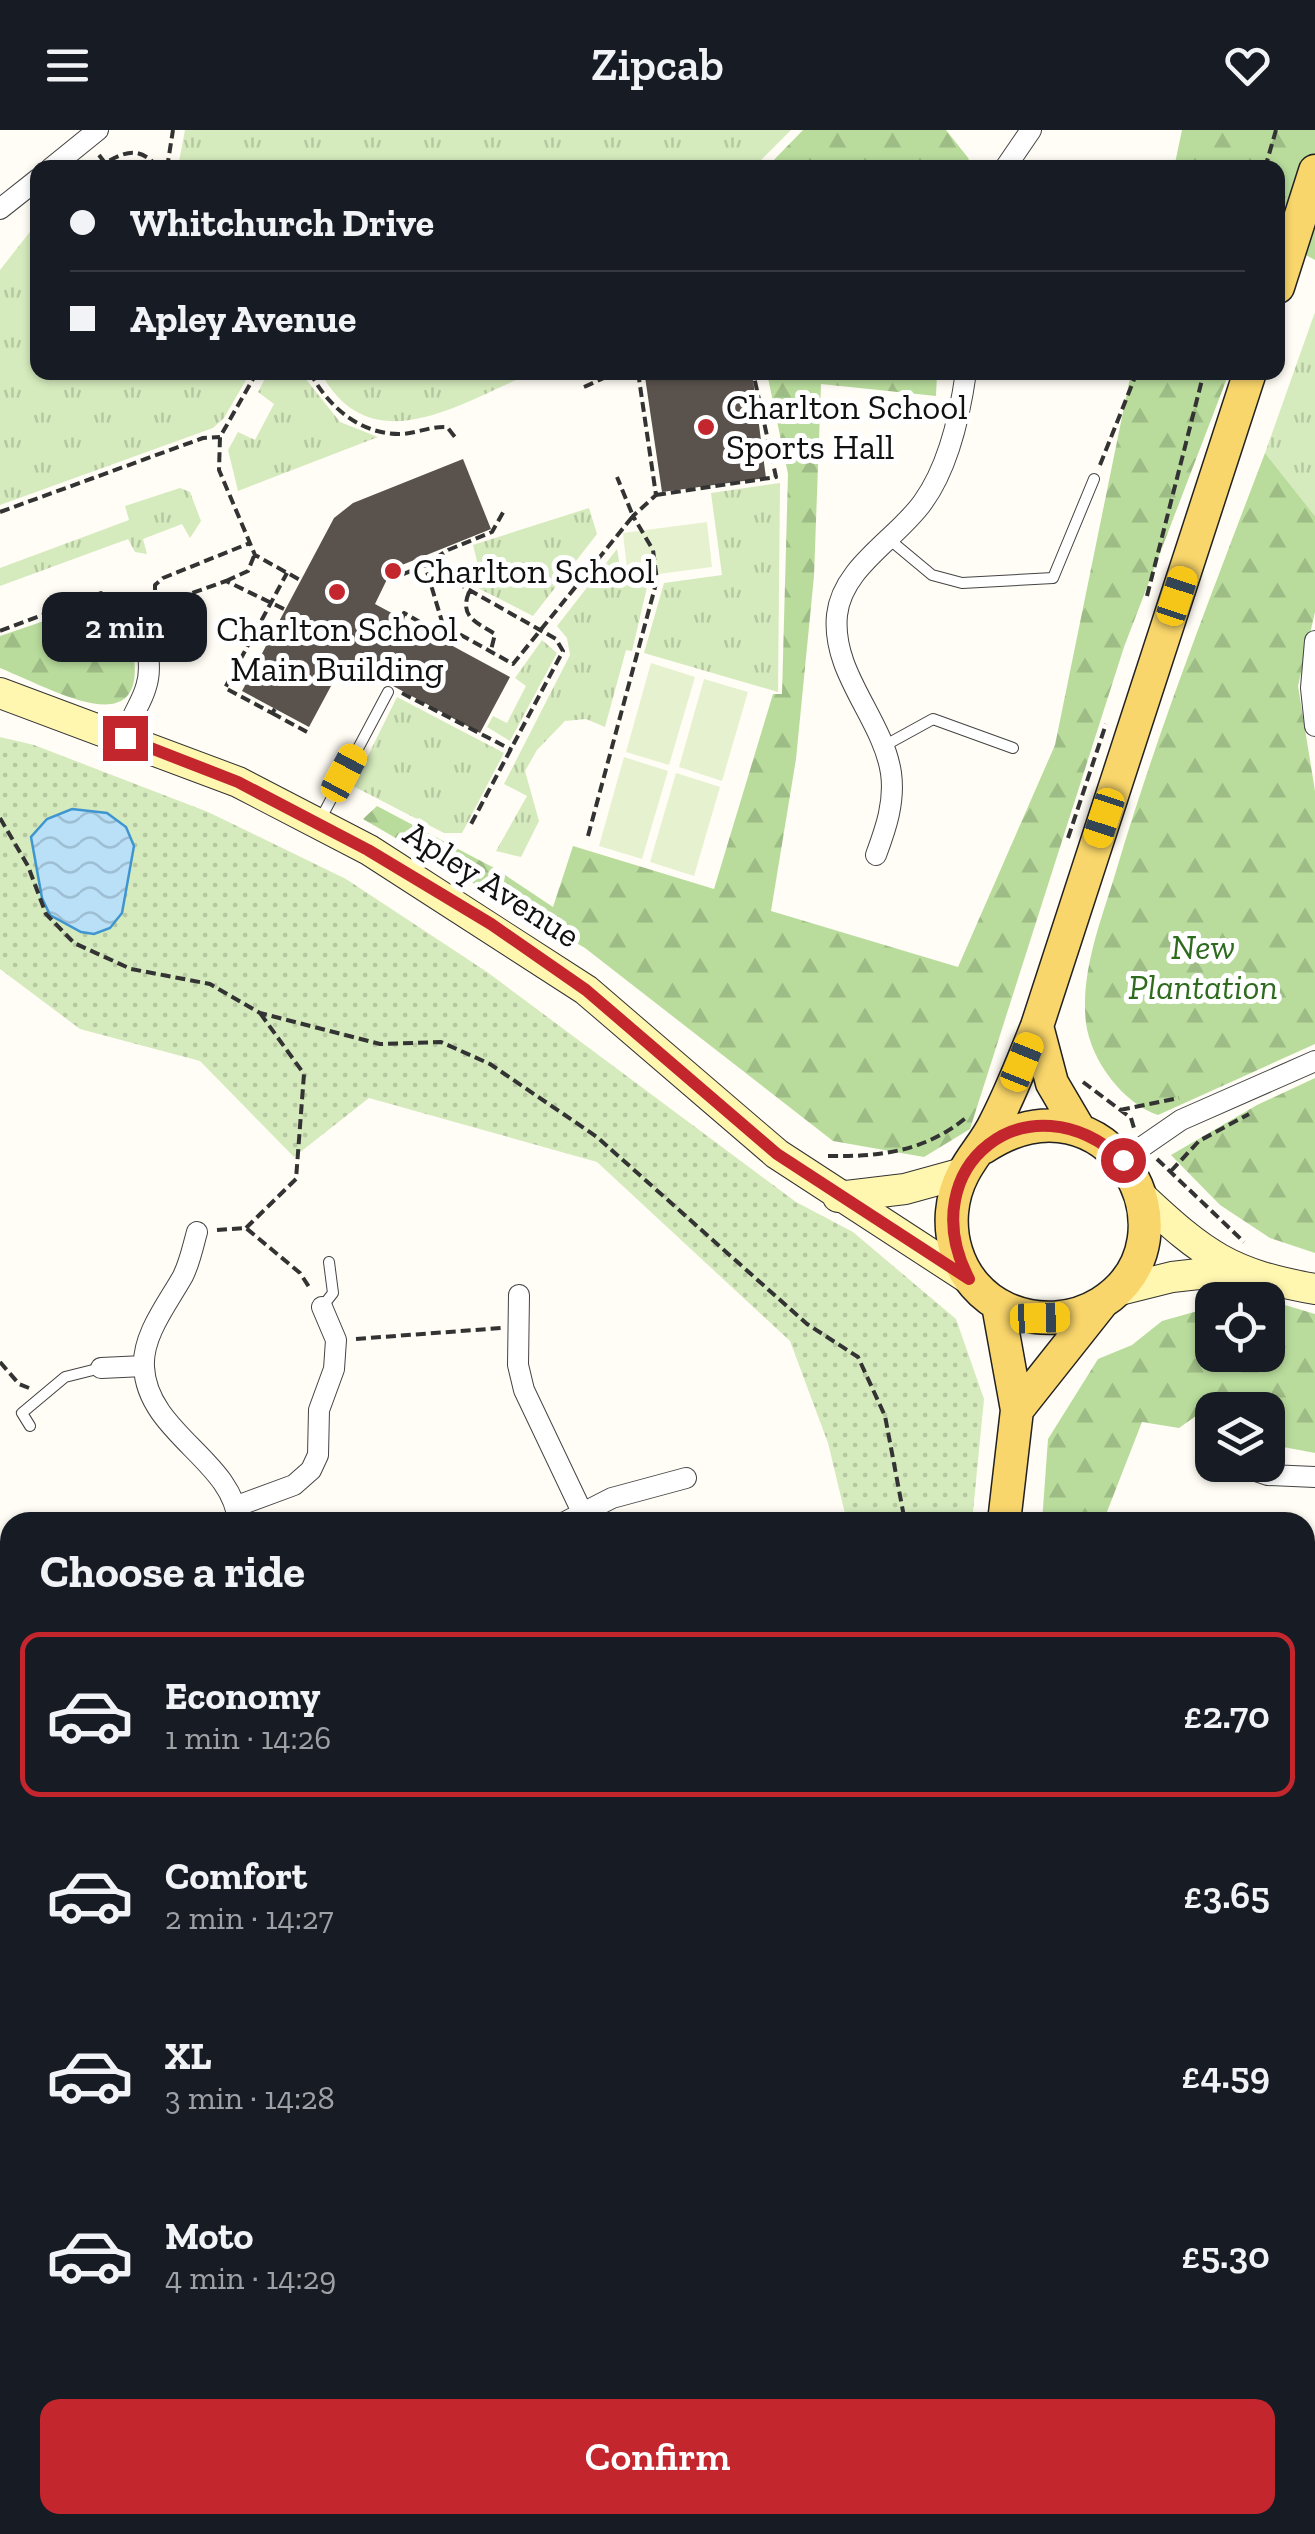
<!DOCTYPE html>
<meta charset="utf-8">
<style>
:root{--surface:#171b24;--page:#20242c;--text:#f1f3f6;--muted:#9ea1a6;--line:#363941;--accent:#c4262e}
body{margin:0;font-family:"Zilla Slab",serif;background:var(--page);color:var(--text);height:100vh;display:flex;flex-direction:column;font-size:38px;white-space:nowrap}
*{box-sizing:border-box;margin:0}
p{font-size:32px;color:var(--muted)}
.icon{flex:none;width:55px;height:55px;fill:none;stroke:currentColor;stroke-width:2;stroke-linecap:round;stroke-linejoin:round}
.map{position:relative;flex:1;overflow:hidden}
.side{position:absolute;left:0px;top:1382px;width:1315px;height:1022px;display:flex;flex-direction:column;background:var(--surface);border-radius:30px 30px 0 0;box-shadow:0 2px 8px #0004}
.side>*{flex:none}
.top-card{position:absolute;left:30px;top:30px;width:1255px;height:220px;border-radius:20px;box-shadow:0 2px 8px #0004;display:grid;align-content:center;height:220px;padding:0 40px;background:var(--surface)}
.buttons{position:absolute;left:1195px;top:1152px;display:grid;gap:20px}
.buttons a{display:grid;place-items:center;width:90px;height:90px;border-radius:20px;background:var(--surface);box-shadow:0 2px 8px #0004;font-size:50px}
.end{position:absolute;width:45px;height:45px;margin:-22px;border:12px solid #c4262e;background:#fff;box-shadow:0 0 0 5px #fff}
.from{border-radius:50%}
.bubble{position:absolute;height:70px;border-radius:20px;background:var(--surface);box-shadow:0 2px 8px #0004;font-size:32px;font-weight:600;line-height:70px;text-align:center}
.car{position:absolute;width:30px;height:60px;margin:-30px -15px;border-radius:12px;box-shadow:0 0 8px 2px #0007;background:linear-gradient(#f5c518 24%,#345 0 40%,#f5c518 0 76%,#345 0 86%,#f5c518 0)}
.top-card b{display:flex;align-items:center;gap:35px;height:95px;font-size:38px}
.top-card b+b{border-top:2px solid var(--line)}
.top-card i{width:25px;height:25px;background:var(--text)}
ul{padding:0;list-style:none}
li{display:flex;align-items:center;gap:30px;height:165px;margin:0 20px 15px;padding:0 20px;border:5px solid transparent;border-radius:20px}
li div{flex:1}
li b{display:block;font-size:38px}
li em{font-style:normal;font-weight:600}
li.active{border-color:var(--accent)}
li>.icon{width:90px;height:90px;stroke-width:1.5}
h2{padding:0 40px;font-size:45px;line-height:120px}
.cta{display:flex;gap:20px;margin-top:auto;padding:20px 40px}
.cta a{flex:1;height:115px;border-radius:20px;background:var(--accent);color:#fff;font-size:40px;font-weight:600;line-height:115px;text-align:center}
header{display:flex;justify-content:space-between;align-items:center;height:130px;padding:0 40px;background:var(--surface);font-size:45px;font-weight:600}
.map>svg:first-child{display:block}
.grass{fill:url(#grass-tufts)}
.forest{fill:url(#forest-firs)}
.park{fill:url(#park-dots)}
.pitch{fill:#e6f2cf}
.water{fill:url(#water-waves);stroke:#3f96cf;stroke-width:2.5}
.building{fill:#5a524d}
.lines{fill:none;stroke-linecap:round;stroke-linejoin:round}
.lane-casing{stroke:#444;stroke-width:12}
.street-casing{stroke:#444;stroke-width:22}
.secondary-casing{stroke:#333;stroke-width:32}
.primary-casing{stroke:#222;stroke-width:35}
.path{stroke:#333;stroke-width:4;stroke-dasharray:10 5;stroke-linecap:butt}
.lane{stroke:#fff;stroke-width:10}
.street{stroke:#fff;stroke-width:20}
.secondary{stroke:#fff6b0;stroke-width:30}
.primary{stroke:#f9d66b;stroke-width:32}
.route{stroke:#c4262e;stroke-width:12}
.poi-dot{fill:#c4262e;stroke:#fff;stroke-width:4}
.labels{text-anchor:middle;stroke-width:10;stroke-linejoin:round;paint-order:stroke}
.poi-label{font-size:35px;fill:#111;stroke:#fff;text-anchor:start}
.street-label{font-size:35px;fill:#111;stroke:#fff}
.park-label{font-size:35px;font-style:italic;fill:#2f6b1f;stroke:#fff}
</style>
<header><svg class="icon" aria-label="menu" viewBox="0 0 24 24"><path d="M4 6h16M4 12h16M4 18h16"/></svg>Zipcab<svg class="icon" aria-label="heart" viewBox="0 0 24 24"><path d="M12 20l-8-8c-3-5 5-10 8-4 3-6 11-1 8 4z"/></svg></header>
<div class="map">
<svg width="1315" height="2404" viewBox="0 0 1315 2404">
<defs>
<pattern id="grass-tufts" width="24" height="20" patternUnits="userSpaceOnUse" patternTransform="scale(2.5)"><rect width="24" height="20" fill="#d5ebbd"/><path d="M3 7l-1-3M5 7V3M7 7l1-3M15 17l-1-3M17 17v-4M19 17l1-3" fill="none" stroke="#b6c8a1"/></pattern>
<pattern id="forest-firs" width="22" height="20" patternUnits="userSpaceOnUse" patternTransform="scale(2.5)"><rect width="22" height="20" fill="#b9dc9c"/><path d="M5 1l3.5 6h-7zM16 11l3.5 6h-7z" fill="#9ebc85"/></pattern>
<pattern id="park-dots" width="8" height="8" patternUnits="userSpaceOnUse" patternTransform="scale(2.5)"><rect width="8" height="8" fill="#d5ebbd"/><path d="M2 2h.1M6 6h.1" fill="none" stroke="#b6c8a1" stroke-width="1.8" stroke-linecap="round"/></pattern>
<pattern id="water-waves" width="16" height="10" patternUnits="userSpaceOnUse" patternTransform="scale(2.5)"><rect width="16" height="10" fill="#b9e0f7"/><path d="M0 5q4-4 8 0t8 0" fill="none" stroke="#9ebfd3"/></pattern>
</defs>
<rect width="100%" height="100%" fill="#fffdf5"/>
<path class="grass" d="M185 0H791L754 37H178Z
M37 93 38 242 250 243 224 288 213 298 0 375V140Z
M1315 182V386L1265 323Z
M268 243H301L340 292 378 307 238 361 228 320 238 302 255 310 274 274 258 262Z
M321 243H532C462 272 371 335 321 243Z
M780 353 778 562 644 523 664 453 722 445 711 363Z
M180 358 190 362 201 391 190 408 182 394 143 409 147 424 135 422 128 409 0 456V438L129 390 125 376Z
M589 378 597 404 533 486 468 453 478 435 473 415Z
M617 419 623 455 648 453 632 521 626 520 605 597 586 589 565 591 537 620 525 641 539 691 521 727 496 721 527 666 504 654 570 525 567 508 557 496Z
M542 510 557 523 510 611 487 597 493 586 507 593 526 556 515 548Z
M397 567 504 623 462 703H444L353 656Z"/>
<path class="forest" d="M803 0H946L969 29 961 38 767 37Z
M1182 0H1315V130L1280 111 1278 116V38H1174Z
M767 243H937L936 266 821 254 814 446 796 629 771 781 958 837 1055 615 1131 243H1229L1124 517 970 999 924 1027 833 1011 585 818 363 689 377 676 496 739 553 777 573 716 714 759 773 564H782L788 344Z
M1265 323 1315 386V482L1298 556 1315 661V914L1158 985C1123 973 1091 931 1086 893 1080 840 1102 789 1117 738 1159 597 1213 460 1265 323Z
M103 471 119 498H128C162 623 61 563 0 538V506Z
M1315 948V1123L1270 1108 1220 1075 1171 1025 1257 975Z
M1275 1172 1315 1184V1323L1268 1314V1280H1212V1289L1196 1286 1179 1298 1142 1292 1103 1392H1042L1048 1309 1098 1229 1132 1215 1162 1191 1212 1177V1225H1268V1173Z"/>
<path class="park" d="M0 607 34 615 208 682 346 749 487 842 796 1072 853 1102 956 1189 984 1269 972 1392H847L828 1313 790 1211 597 1032 369 968 294 1027 200 931 80 899 0 839Z"/>
<path class="pitch" d="M707 392 712 437 628 448 623 403Z
M651 533 695 547 669 635 626 622Z
M704 549 748 562 722 651 679 637Z
M624 627 668 641 642 729 599 716Z
M676 643 720 657 694 746 650 732Z"/>
<path class="water" d="M72 679 107 683 126 697 134 716 122 783 110 798 94 804 81 802 50 785 42 768 31 707 47 689Z"/>
<path class="building" d="M676 242H752L766 348 662 362 645 247Z
M463 329 491 399 392 439 375 474 510 547 480 603 345 530 309 597 242 561 334 388 353 373Z"/>
<g class="lines">
<g class="lane-casing">
<path id="lane" d="M890 410 932 445 962 453 1053 448 1094 349
M882 617 933 589 1013 618
M319 692 388 562
M322 1177 333 1163 329 1132
M30 1296 22 1283 65 1247 101 1238
M1312 2404 1315 2392"/>
</g>
<g class="street-casing">
<path id="street" d="M51 38 98 0
M1005 38 1031 0
M0 79 38 49
M1315 511 1311 558 1315 596
M125 608C129 588 141 575 146 557 153 536 146 513 141 493
M876 725C886 698 895 672 891 643 883 589 831 543 837 485 842 437 897 409 923 372 949 336 960 285 966 242
M1123 1030 1181 990 1315 931
M197 1102C193 1116 190 1132 183 1146 168 1173 142 1205 144 1237 147 1303 234 1331 238 1392
M519 1165 518 1235 524 1260 582 1382
M101 1238 144 1236
M1238 1335 1268 1345 1315 1347
M237 1376 294 1355 311 1340 318 1325 319 1280 334 1239 336 1210 322 1177
M565 1392 612 1368 686 1348
M1305 1528 1315 1532
M1305 1680 1313 1659 1315 1625
M1305 1725 1315 1730
M0 1813 10 1810
M0 1901 10 1950
M1305 2035 1315 2038
M0 2146 10 2147
M1305 2318 1315 2320
M0 2348 10 2320
M350 2395 362 2404
M265 2404 271 2395
M547 2404 553 2395"/>
</g>
<g class="secondary-casing">
<path id="secondary" d="M0 563 238 652 369 720 586 860 777 1024 969 1149
M838 1067 905 1059 963 1043
M1142 1067C1204 1125 1230 1144 1315 1159
M1116 1161 1172 1147 1234 1140"/>
</g>
<g class="primary-casing">
<path id="primary" d="M1278 157 1315 41
M1037 896 1052 953 1079 999
M983 1018C1109 934 1204 1108 1101 1173 1072 1191 1037 1192 1007 1179 955 1156 938 1092 963 1044 972 1026 986 1012 995 993 1011 962 1024 929 1037 896L1250 242
M998 1175 1017 1280 1004 1392
M1017 1280 1101 1174
M906 2404 907 2395"/>
</g>
<path class="path" d="M99 25 105 33C128 20 140 17 159 38
M167 38 173 0
M1265 38 1276 0
M257 242 220 307 219 340 255 425 300 450
M310 242C327 276 360 304 399 304 416 304 430 296 447 297L455 307
M584 257 617 242
M1100 335 1137 242
M656 365 776 347 753 242
M0 382 203 308 220 307
M389 444 394 448 425 435 556 509 563 521 470 696
M226 451 248 441 254 426
M469 462C459 487 476 492 495 504L491 520
M1147 466 1204 242
M155 475V455L163 448 250 413
M150 478 226 451 284 479
M402 489 404 483 439 503 443 495 513 534 633 386 617 347
M443 495 425 435 448 420 492 402 505 379
M0 501 101 463 113 472 120 489
M402 563 512 620
M275 579 272 583 225 558 287 443
M272 583 307 602
M0 688 28 736 46 784 74 813 131 839 210 854 260 883 380 914 441 912 490 934 597 1007 807 1194 858 1227 885 1286 905 1392
M588 706 657 450 653 420 633 386 656 365 638 242
M1068 708 1106 594
M1083 952 1131 988 1134 998
M1120 980 1179 968
M828 1026C881 1027 927 1021 968 986
M1157 1029 1244 1112
M1171 1041 1199 1011 1249 984
M246 1098 296 1049 304 944 260 883
M217 1100 246 1098 300 1143 311 1160
M356 1209 501 1198
M0 1232 19 1254 29 1258
M1055 2395 1075 2404
M834 2404 835 2395
M996 2404 997 2395"/>
<use href="#lane" class="lane"/>
<use href="#street" class="street"/>
<use href="#secondary" class="secondary"/>
<use href="#primary" class="primary"/>
</g>
<g class="lines">
<path class="route" d="M125 608 238 652 368 720 491 794 586 860 777 1024 969 1149C910 1036 1029 943 1123 1030"/>
</g>
<g class="poi-dot">
<circle cx="706" cy="297" r="10"/>
<circle cx="393" cy="441" r="10"/>
<circle cx="337" cy="462" r="10"/>
</g>
<g class="labels">
<g class="poi-label">
<text x="726" y="289">Charlton School<tspan x="726" dy="40">Sports Hall</tspan></text>
<text x="413" y="453">Charlton School</text>
<text x="337" y="511" text-anchor="middle">Charlton School<tspan x="337" dy="40">Main Building</tspan></text>
</g>
<g class="street-label">
<text transform="translate(492 754) rotate(33)" y="12">Apley Avenue</text>
</g>
<g class="park-label">
<text x="1203" y="829">New<tspan x="1203" dy="40">Plantation</tspan></text>
</g>
</g>
</svg>
<div class="buttons">
<a><svg class="icon" aria-label="locate" viewBox="0 0 24 24"><circle cx="12" cy="12" r="6"/><path d="M12 2v4M12 18v4M2 12h4M18 12h4"/></svg></a>
<a><svg class="icon" aria-label="layers" viewBox="0 0 24 24"><path d="M12 4l9 5-9 5-9-5zM3 14l9 5 9-5"/></svg></a>
</div>
<i class="end from" style="left:1123px;top:1030px"></i>
<i class="end" style="left:125px;top:608px"></i>
<div class="bubble" style="left:42px;top:462px;width:165px">2 min</div>
<i class="car" style="left:1177px;top:466px;rotate:18deg"></i>
<i class="car" style="left:344px;top:643px;rotate:28deg"></i>
<i class="car" style="left:1104px;top:688px;rotate:198deg"></i>
<i class="car" style="left:1022px;top:932px;rotate:22deg"></i>
<i class="car" style="left:1040px;top:1188px;rotate:88deg"></i>
<div class="top-card">
<b><i class="from"></i>Whitchurch Drive</b>
<b><i></i>Apley Avenue</b>
</div>
<section class="side">
<h2>Choose a ride</h2>
<ul>
<li class="active"><svg class="icon" aria-label="car" viewBox="0 0 24 24"><path d="M5 17H2v-5l4-1 3-4h7l3 4 3 1v5h-3M9 17h6M6 11h13"/><circle cx="7" cy="17" r="2"/><circle cx="17" cy="17" r="2"/></svg><div><b>Economy</b><p>1 min · 14:26</p></div><em>£2.70</em></li>
<li><svg class="icon" aria-label="car" viewBox="0 0 24 24"><path d="M5 17H2v-5l4-1 3-4h7l3 4 3 1v5h-3M9 17h6M6 11h13"/><circle cx="7" cy="17" r="2"/><circle cx="17" cy="17" r="2"/></svg><div><b>Comfort</b><p>2 min · 14:27</p></div><em>£3.65</em></li>
<li><svg class="icon" aria-label="car" viewBox="0 0 24 24"><path d="M5 17H2v-5l4-1 3-4h7l3 4 3 1v5h-3M9 17h6M6 11h13"/><circle cx="7" cy="17" r="2"/><circle cx="17" cy="17" r="2"/></svg><div><b>XL</b><p>3 min · 14:28</p></div><em>£4.59</em></li>
<li><svg class="icon" aria-label="car" viewBox="0 0 24 24"><path d="M5 17H2v-5l4-1 3-4h7l3 4 3 1v5h-3M9 17h6M6 11h13"/><circle cx="7" cy="17" r="2"/><circle cx="17" cy="17" r="2"/></svg><div><b>Moto</b><p>4 min · 14:29</p></div><em>£5.30</em></li>
</ul>
<div class="cta"><a>Confirm</a></div>
</section>
</div>
